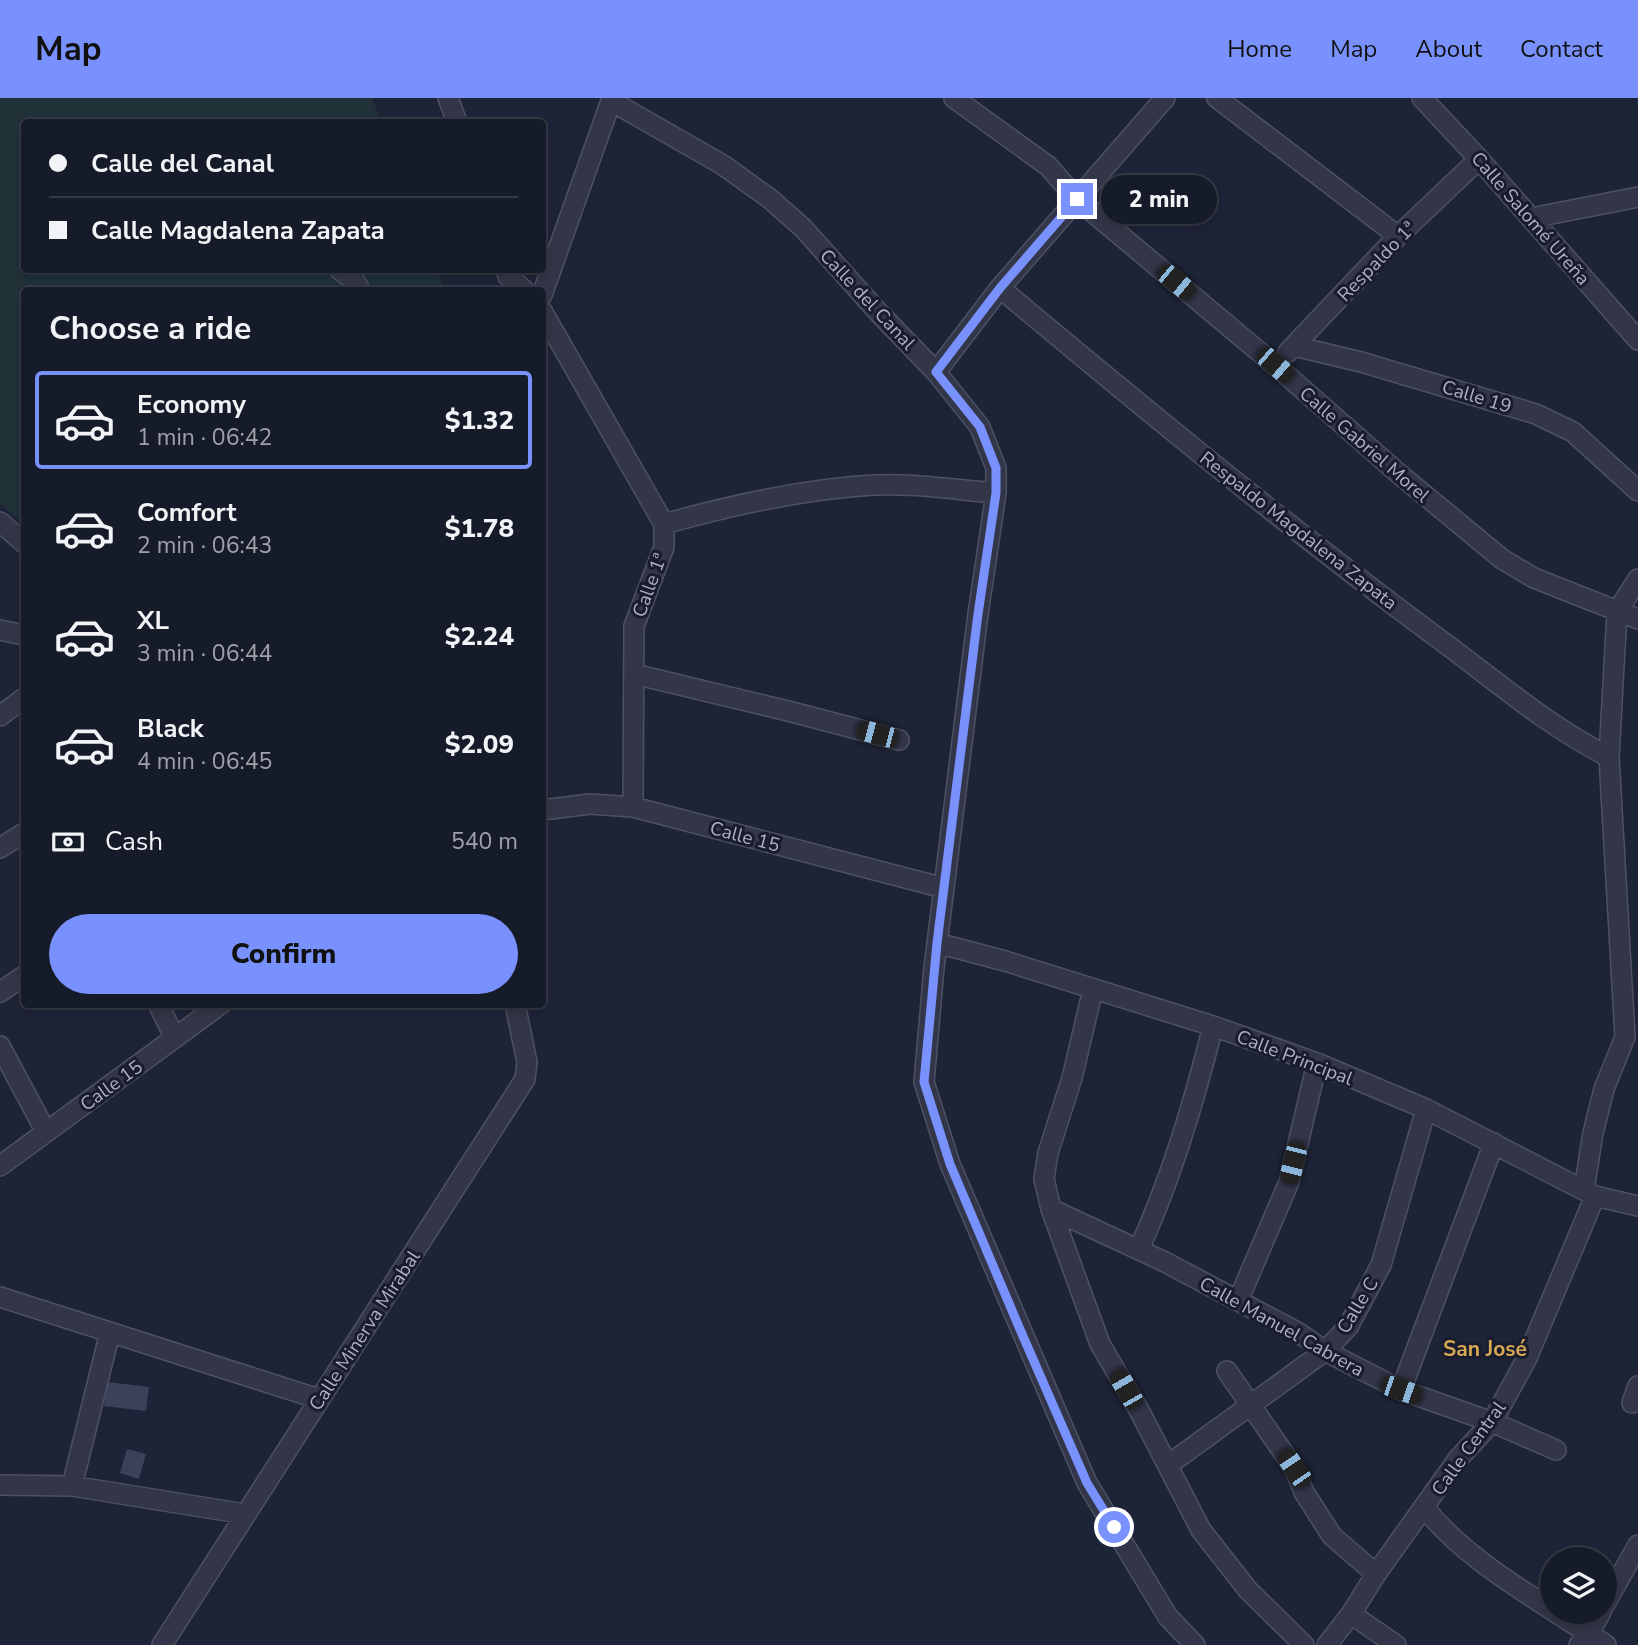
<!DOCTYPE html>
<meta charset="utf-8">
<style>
:root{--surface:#161b29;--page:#1f2431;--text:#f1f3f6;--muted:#9ea1a8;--line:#353946;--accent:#7991fd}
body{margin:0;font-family:"Nunito Sans",sans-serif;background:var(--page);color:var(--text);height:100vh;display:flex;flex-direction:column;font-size:26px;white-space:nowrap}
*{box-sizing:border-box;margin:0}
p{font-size:23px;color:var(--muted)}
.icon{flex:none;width:38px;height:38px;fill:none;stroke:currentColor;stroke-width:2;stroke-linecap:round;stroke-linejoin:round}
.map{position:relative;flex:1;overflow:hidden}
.details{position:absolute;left:21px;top:189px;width:525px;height:721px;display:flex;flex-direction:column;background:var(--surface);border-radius:7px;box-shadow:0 4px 10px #0003,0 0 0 2px var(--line)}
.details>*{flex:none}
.hud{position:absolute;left:21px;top:21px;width:525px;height:154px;border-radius:7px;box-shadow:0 4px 10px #0003,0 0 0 2px var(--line);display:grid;align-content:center;height:154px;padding:0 28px;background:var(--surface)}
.controls{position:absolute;left:1540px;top:1449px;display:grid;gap:14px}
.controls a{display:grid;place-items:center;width:77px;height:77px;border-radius:50%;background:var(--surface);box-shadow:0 4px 10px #0003,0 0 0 2px var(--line);font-size:35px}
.end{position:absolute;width:32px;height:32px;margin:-16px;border:9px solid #7991fd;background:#fff;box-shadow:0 0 0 4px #fff}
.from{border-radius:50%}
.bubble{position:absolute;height:49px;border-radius:24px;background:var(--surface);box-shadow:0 4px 10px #0003,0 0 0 2px var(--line);font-size:23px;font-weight:800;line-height:49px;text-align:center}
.car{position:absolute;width:21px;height:42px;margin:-21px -10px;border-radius:9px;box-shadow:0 0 5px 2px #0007;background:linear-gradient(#222 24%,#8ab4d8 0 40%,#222 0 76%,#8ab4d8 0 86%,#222 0)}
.hud b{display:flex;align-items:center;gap:24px;height:66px;font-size:26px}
.hud b+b{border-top:2px solid var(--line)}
.hud i{width:18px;height:18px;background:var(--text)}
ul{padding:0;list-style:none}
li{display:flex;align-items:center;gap:21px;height:98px;margin:0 14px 10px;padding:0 14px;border:4px solid transparent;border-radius:7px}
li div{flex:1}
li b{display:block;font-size:26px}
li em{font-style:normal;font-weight:800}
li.current{border-color:var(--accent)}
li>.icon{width:63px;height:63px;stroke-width:1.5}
h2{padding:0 28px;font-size:32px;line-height:84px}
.pay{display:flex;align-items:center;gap:18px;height:77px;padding:0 28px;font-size:26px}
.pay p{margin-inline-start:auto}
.button{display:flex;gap:14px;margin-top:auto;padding:14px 28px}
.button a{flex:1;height:80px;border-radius:42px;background:var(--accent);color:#111;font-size:28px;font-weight:800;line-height:80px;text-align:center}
header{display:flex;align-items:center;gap:42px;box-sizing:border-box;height:98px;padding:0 35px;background:var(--accent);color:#111}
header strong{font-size:33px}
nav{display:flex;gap:38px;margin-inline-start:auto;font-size:24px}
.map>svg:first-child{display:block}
.green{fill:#203138}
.building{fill:#3a4158}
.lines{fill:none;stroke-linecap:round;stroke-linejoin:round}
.minor-casing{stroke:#4d5163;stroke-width:22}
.minor{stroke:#323648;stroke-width:19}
.route{stroke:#7991fd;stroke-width:9}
.labels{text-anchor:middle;stroke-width:6;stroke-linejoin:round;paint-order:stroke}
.street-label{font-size:19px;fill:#acb0c5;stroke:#181c2c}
.neighbourhood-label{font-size:21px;font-weight:bold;fill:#d8a854;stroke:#181c2c}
</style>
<header>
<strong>Map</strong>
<nav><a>Home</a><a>Map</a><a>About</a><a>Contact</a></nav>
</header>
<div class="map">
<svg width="1638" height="1547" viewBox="0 0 1638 1547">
<rect width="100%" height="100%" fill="#1e2437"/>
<path class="green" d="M0 0H372L381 24H24V172H437L445 192H24V426L0 405Z"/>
<path class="building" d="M107 1284 149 1289 146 1313 104 1308Z
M127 1351 146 1356 139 1381 120 1375Z"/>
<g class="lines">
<g class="minor-casing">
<path id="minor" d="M448 0 457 24
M954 0 1048 68 1077 101 1275 267 1398 375 1502 461 1534 480 1638 521
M1217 0 1398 138
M1422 0 1479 61 1638 242
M611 3 723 67 769 100 803 130 879 215 936 274 980 329 996 370V395L978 516 934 870 924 984 950 1066 1087 1385 1168 1519 1195 1547
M1531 120 1638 99
M340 172 354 182 360 192
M506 172 508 178 524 192
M1000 190C1141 308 1283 425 1431 535 1489 577 1545 627 1609 659
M542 197 612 0
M542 213 664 426V449L634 528 633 709
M1294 248 1361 264 1536 316 1573 334 1638 393
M1288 254 1398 138 1479 61
M936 274 1000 190 1165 0
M0 424 24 445
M664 426C732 407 803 391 874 387 914 385 956 392 996 395
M0 532 24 537
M634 576 788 613 899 642
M0 618 24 600
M542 712 590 706 633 709 944 790
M0 750 24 735
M937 845 1005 863 1213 928 1317 965 1426 1011 1595 1098 1638 1108
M1093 891 1072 980 1048 1055 1044 1081 1051 1111 1100 1246 1140 1314 1201 1432 1248 1492 1304 1547
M0 894 24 878
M158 906 175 940
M0 948 46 1034
M0 1068 221 906
M1584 1092 1593 1035 1604 991 1625 939 1609 659 1617 514 1638 481
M1051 1111 1165 1164 1299 1235 1325 1253 1401 1292 1492 1324 1556 1352
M1139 1151C1172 1079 1194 1005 1213 928
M0 1199 319 1301
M1238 1203 1289 1084 1317 965
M1227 1273 1294 1370 1304 1394 1332 1438 1376 1476
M1401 1292 1494 1045
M1632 1305 1638 1288
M1168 1367 1325 1253 1348 1229 1381 1167 1426 1011
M0 1387 72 1388 245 1416
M72 1388 110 1234
M1424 1409C1458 1452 1507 1483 1552 1512
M1605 1506 1638 1447
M1555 1514 1606 1547
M1351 1516 1396 1547
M162 1547 525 981 527 964 515 906
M1327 1547 1351 1516 1376 1476 1458 1361 1492 1324 1527 1260 1595 1098
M1579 1547 1589 1535 1601 1514"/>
</g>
<use href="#minor" class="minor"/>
</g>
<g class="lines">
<path class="route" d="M1077 101 1000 190 936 274 980 329 996 370V395L978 516 937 845 924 984 950 1066 1019 1229 1087 1385 1114 1429"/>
</g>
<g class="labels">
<g class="street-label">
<text transform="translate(1531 120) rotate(49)" y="7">Calle Salomé Ureña</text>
<text transform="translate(1376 163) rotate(-46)" y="7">Respaldo 1ª</text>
<text transform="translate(868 201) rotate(47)" y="7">Calle del Canal</text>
<text transform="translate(1477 298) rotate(17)" y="7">Calle 19</text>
<text transform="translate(1365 346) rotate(41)" y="7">Calle Gabriel Morel</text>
<text transform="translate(1299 432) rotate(38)" y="7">Respaldo Magdalena Zapata</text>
<text transform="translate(649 487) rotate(-70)" y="7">Calle 1ª</text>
<text transform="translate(745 738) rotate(15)" y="7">Calle 15</text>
<text transform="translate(1295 959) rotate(21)" y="7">Calle Principal</text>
<text transform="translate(111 987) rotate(-36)" y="7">Calle 15</text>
<text transform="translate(1357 1207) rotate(-59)" y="7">Calle C</text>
<text transform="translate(1282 1228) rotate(29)" y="7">Calle Manuel Cabrera</text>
<text transform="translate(364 1232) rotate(-57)" y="7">Calle Minerva Mirabal</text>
<text transform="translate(1468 1350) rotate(-54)" y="7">Calle Central</text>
</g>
<g class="neighbourhood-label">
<text x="1485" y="1258">San José</text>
</g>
</g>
</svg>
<div class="controls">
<a><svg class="icon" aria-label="layers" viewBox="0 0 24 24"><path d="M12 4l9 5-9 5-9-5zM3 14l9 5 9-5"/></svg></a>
</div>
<i class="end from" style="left:1114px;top:1429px"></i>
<i class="end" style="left:1077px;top:101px"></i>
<div class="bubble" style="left:1101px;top:77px;width:116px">2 min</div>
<i class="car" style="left:1176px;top:184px;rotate:130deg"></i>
<i class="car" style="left:1275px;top:267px;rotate:131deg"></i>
<i class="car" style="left:877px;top:636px;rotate:285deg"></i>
<i class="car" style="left:1293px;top:1065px;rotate:194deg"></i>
<i class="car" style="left:1126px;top:1291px;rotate:330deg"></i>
<i class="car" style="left:1401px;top:1292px;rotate:109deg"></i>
<i class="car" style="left:1294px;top:1370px;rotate:326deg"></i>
<div class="hud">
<b><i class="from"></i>Calle del Canal</b>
<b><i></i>Calle Magdalena Zapata</b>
</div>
<section class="details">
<h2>Choose a ride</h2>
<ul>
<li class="current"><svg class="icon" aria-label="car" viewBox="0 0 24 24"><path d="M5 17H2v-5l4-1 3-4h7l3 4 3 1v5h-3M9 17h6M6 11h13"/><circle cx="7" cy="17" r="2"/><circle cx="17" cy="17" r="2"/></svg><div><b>Economy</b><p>1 min · 06:42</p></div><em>$1.32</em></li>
<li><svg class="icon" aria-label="car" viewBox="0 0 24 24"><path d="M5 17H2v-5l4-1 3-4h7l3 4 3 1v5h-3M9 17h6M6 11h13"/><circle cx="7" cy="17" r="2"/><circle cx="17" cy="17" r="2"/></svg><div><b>Comfort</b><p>2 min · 06:43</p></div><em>$1.78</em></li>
<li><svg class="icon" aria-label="car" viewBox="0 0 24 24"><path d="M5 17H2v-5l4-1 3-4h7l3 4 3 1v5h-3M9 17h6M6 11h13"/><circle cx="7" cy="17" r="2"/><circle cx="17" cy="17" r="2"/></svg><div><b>XL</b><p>3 min · 06:44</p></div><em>$2.24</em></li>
<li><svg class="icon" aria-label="car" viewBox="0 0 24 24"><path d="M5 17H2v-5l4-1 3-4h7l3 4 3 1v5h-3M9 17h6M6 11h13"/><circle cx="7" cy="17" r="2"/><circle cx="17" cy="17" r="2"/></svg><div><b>Black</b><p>4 min · 06:45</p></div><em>$2.09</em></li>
</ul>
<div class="pay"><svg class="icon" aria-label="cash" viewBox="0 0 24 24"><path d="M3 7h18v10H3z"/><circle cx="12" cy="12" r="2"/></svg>Cash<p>540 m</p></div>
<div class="button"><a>Confirm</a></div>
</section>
</div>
